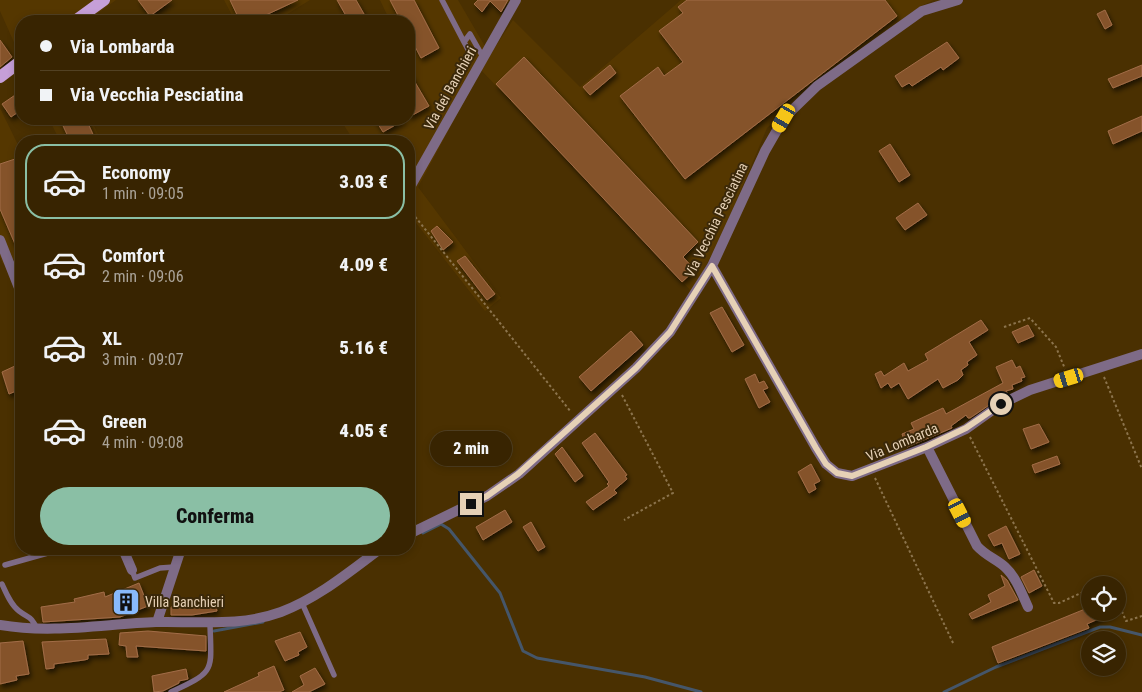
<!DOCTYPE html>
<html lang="it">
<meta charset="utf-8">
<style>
:root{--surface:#382401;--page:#3f2c0b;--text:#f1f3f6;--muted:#aba499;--line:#524123;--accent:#8abfa5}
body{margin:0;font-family:"Roboto Condensed",sans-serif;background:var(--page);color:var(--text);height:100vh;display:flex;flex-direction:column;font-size:19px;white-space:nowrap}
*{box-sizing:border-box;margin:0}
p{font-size:16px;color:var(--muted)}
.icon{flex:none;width:28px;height:28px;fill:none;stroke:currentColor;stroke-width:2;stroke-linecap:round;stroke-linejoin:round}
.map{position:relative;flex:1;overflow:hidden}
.details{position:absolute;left:15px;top:135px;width:400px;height:420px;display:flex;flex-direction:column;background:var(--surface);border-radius:20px;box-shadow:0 2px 8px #0003,0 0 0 1px var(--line)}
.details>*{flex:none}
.top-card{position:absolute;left:15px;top:15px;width:400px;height:110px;border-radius:20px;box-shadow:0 2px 8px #0003,0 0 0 1px var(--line);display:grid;align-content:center;height:110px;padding:0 25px;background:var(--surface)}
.tools{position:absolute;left:1081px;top:576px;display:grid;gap:10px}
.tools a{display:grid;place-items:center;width:45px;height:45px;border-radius:50%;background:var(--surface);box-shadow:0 2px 8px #0003,0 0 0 1px var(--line);font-size:25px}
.end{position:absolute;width:22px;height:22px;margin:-11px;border:6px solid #e6d1b6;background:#111;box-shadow:0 0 0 2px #111}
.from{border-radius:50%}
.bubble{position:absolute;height:35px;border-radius:18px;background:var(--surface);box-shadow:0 2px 8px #0003,0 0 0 1px var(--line);font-size:16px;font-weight:800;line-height:35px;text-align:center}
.car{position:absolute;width:15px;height:30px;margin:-15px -8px;border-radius:6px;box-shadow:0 0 4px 1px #0007;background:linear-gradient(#f5c518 24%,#345 0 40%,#f5c518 0 76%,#345 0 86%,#f5c518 0)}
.top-card b{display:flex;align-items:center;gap:18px;height:48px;font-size:19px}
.top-card b+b{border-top:1px solid var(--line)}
.top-card i{width:12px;height:12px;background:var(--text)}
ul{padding:9px 0 0;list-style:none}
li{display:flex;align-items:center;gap:15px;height:75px;margin:0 10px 8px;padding:0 15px;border:2px solid transparent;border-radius:20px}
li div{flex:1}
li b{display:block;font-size:19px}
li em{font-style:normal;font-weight:800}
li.on{border-color:var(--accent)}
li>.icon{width:45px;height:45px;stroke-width:1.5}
.primary-button{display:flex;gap:10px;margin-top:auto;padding:10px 25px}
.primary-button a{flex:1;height:58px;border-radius:30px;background:var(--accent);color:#111;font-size:20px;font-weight:800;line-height:58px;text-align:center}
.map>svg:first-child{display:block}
.built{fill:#553700}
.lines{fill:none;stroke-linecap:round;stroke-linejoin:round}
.stream{stroke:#45566a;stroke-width:3}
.building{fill:#85522c;stroke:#a26d47;filter:url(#shadow)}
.path{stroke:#8c744d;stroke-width:2;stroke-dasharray:2.5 2.5;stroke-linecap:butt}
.service{stroke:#7e6b87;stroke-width:5.5}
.minor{stroke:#7e6b87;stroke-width:10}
.primary{stroke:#c69fd8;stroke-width:12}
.route{stroke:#e6d1b6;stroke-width:6}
.labels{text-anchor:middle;stroke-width:4;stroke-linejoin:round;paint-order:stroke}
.street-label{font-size:14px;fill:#e6d1b6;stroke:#3a280a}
.poi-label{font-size:14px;fill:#e6d1b6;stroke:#3a280a;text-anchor:start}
</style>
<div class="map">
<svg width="1142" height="692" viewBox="0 0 1142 692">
<defs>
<filter id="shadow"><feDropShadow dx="2" dy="3.5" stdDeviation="2.5" flood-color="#0009"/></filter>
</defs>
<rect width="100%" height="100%" fill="#4a3001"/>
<path class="built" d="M0 0H116L87 21H21V58L0 11Z
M224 0H310L276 21H235Z
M380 0H458L490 55 513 20 580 87 681 0H934L921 6 821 78 767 128 723 233 692 292 481 70 418 187 501 298 485 311 409 214V141H354L340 119H409V21H390Z
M0 108 21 151V256L3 264 0 257Z
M49 119H91L101 141H60Z"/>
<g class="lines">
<path class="stream" d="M423 533 441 524 449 529 500 593 523 651 537 658 645 677 701 692
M214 631 263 622
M944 692 996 667 1100 627H1110L1142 635"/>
</g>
<path class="building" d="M138 0H172L150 16Z
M230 0H298L253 21H240Z
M337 0H356L368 21H349Z
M390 0H414L439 48 421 58 409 35V21H401Z
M478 0H508L501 12 490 1 482 12 474 4Z
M687 0H885L897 16 685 179 620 96 658 67 664 76 683 62 659 31 683 13 678 7Z
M1105 10 1112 25 1105 29 1097 14Z
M0 40 12 57 0 67Z
M947 42 959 58 943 70 941 67 912 86 909 83 902 87 895 76Z
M524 57 698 242 683 257 695 270 682 282 496 84Z
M610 65 616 73 590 95 583 87Z
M1142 65V76L1113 88 1108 79Z
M409 72 429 106 409 117Z
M21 91V110L11 117 2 104Z
M1142 116V131L1113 144 1108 131Z
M60 119H86L96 141H70Z
M375 119H406L383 132Z
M890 144 910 175 899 182 879 151Z
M21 157V242L15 244 0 209V164Z
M918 203 927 215 905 230 896 218Z
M437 226 453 242 443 250 431 231Z
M465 256 495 294 487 300 457 261Z
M722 307 744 345 732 352 710 313Z
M981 320 988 330 969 342 977 355 967 362 968 365 961 370 963 375 958 380 943 388 938 379 908 399 899 383 891 388 888 383 881 388 875 374 881 371 884 376 904 363 908 371 928 360 925 354Z
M1028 325 1034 336 1018 343 1012 332Z
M631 331 643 345 591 391 579 377Z
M1012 360 1016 368 1020 366 1025 377 1021 378 1022 381 1012 385 1013 389 1006 391 1007 393 970 418H968L966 415 951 426 952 428 907 447 902 434 914 429 911 423 943 408 946 414 1003 383 996 367Z
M15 366 21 381V389L9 394 2 372Z
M755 374 759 383 764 381 768 388 763 390 770 402 759 408 745 379Z
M1039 424 1049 442 1031 449 1023 429Z
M595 433 627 475 625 476 627 479 614 490 617 493 593 510 586 502 609 486 607 484 609 482 582 443Z
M562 447 583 476 575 482 555 454Z
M1057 456 1060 464 1035 473 1032 465Z
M811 464 820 481 814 484 816 489 809 493 798 472Z
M505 510 512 522 483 540 476 527Z
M531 522 545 547 538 551 523 527Z
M1006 526 1020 554 1009 559 1002 543 994 546 988 535Z
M1034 570 1042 586 1029 593 1021 577Z
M1001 575 1007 580 1018 600 972 619 969 614 991 602 988 595 1005 586Z
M139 583 148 606 120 617 43 622 41 607 75 602 74 599 104 592 105 597Z
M214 598 217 611 192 615H171V607Z
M1090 607V612H1114L1087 624 1089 628 998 663 992 647Z
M148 631 206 636V651L136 646 138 657H127L126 646 119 645 120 633Z
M300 632 307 647 298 652 299 655 285 661 275 641Z
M106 639 109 654 88 655V659L84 660 54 664V668L46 669 42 642Z
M23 641 29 674 16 676 17 680 0 684V643Z
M274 666 284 690 279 692H224L259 676 258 673Z
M315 668 325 684 309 692H292L304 685 300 676Z
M186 669 188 679 179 681V683L163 691 154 692 152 676Z"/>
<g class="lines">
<path class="path" d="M409 209 571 412
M1004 327 1030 318 1056 347 1065 369
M1104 377 1142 469
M622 395 673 493 624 520
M970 437 1054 603H1059L1090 589
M875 478 954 645
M1098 585 1108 580 1110 585
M1118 602 1126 621 1142 616"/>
<path class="service" d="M442 0 464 42
M471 55 464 42 470 34 483 57
M5 565 62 549
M132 570 135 578 160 568 174 567
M2 584C6 593 11 605 19 611 31 620 29 614 38 630
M302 603 334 675
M171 692C217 671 211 671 210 623"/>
<path class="minor" d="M409 189 516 0
M0 240 21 293
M712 266 816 448 826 464 837 473 852 476 927 447 966 429 1001 404 1030 390 1142 354
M927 447 977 546C986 556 996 559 1005 567 1016 577 1022 594 1028 607
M409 534 487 496 519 474 636 368 670 332 712 266 765 151 784 118 817 86 922 11 958 0
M123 549 132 570
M157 622 181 549
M0 625C52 634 104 624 156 622 199 621 240 627 281 612 318 598 349 572 380 549"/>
<path class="primary" d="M75 21 104 0
M0 77 21 61"/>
</g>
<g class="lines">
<path class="route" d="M471 504 487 496 518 474 636 368 670 332 712 266 816 448 826 464 837 473 852 476 926 447 966 428 1001 404"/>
</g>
<defs>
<g id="building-square" transform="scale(1.4375)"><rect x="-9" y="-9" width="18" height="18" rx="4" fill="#88bafc" stroke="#3a280a"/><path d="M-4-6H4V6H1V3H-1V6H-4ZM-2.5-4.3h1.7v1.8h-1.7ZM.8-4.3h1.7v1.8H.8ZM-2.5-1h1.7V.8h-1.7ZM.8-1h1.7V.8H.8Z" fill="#111"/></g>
</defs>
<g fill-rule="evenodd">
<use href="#building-square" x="126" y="602"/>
</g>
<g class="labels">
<g class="street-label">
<text transform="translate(450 88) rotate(-61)" y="5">Via dei Banchieri</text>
<text transform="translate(716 220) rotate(-64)" y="5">Via Vecchia Pesciatina</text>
<text transform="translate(902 442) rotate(-23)" y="5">Via Lombarda</text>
</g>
<g class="poi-label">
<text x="145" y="607">Villa Banchieri</text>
</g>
</g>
</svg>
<div class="tools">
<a><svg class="icon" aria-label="locate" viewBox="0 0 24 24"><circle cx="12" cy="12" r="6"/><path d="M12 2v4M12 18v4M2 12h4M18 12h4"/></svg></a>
<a><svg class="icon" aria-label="layers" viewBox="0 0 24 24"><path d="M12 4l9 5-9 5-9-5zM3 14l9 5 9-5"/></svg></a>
</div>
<i class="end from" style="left:1001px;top:404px"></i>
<i class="end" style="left:471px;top:504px"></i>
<div class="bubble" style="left:430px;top:431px;width:82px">2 min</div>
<i class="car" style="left:784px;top:118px;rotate:210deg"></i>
<i class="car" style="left:1069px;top:378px;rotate:253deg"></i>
<i class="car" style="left:960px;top:513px;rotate:153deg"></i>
<div class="top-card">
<b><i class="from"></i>Via Lombarda</b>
<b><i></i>Via Vecchia Pesciatina</b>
</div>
<section class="details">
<ul>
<li class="on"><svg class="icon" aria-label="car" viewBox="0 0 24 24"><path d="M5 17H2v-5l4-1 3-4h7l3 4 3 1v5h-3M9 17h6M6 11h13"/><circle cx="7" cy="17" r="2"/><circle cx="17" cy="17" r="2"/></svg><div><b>Economy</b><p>1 min · 09:05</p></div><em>3.03 €</em></li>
<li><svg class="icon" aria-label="car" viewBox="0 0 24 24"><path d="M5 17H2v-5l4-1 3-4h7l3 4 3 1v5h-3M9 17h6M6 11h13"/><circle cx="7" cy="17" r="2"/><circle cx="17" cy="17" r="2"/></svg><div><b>Comfort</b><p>2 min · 09:06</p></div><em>4.09 €</em></li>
<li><svg class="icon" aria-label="car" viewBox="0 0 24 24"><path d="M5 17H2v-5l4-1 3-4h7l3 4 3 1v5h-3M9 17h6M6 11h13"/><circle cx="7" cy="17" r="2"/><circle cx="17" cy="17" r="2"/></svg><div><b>XL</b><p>3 min · 09:07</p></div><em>5.16 €</em></li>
<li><svg class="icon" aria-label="car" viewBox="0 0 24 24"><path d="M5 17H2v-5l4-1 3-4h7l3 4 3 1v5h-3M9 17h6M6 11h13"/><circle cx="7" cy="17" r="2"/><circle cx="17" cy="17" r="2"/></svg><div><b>Green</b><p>4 min · 09:08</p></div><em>4.05 €</em></li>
</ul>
<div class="primary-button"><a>Conferma</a></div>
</section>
</div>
